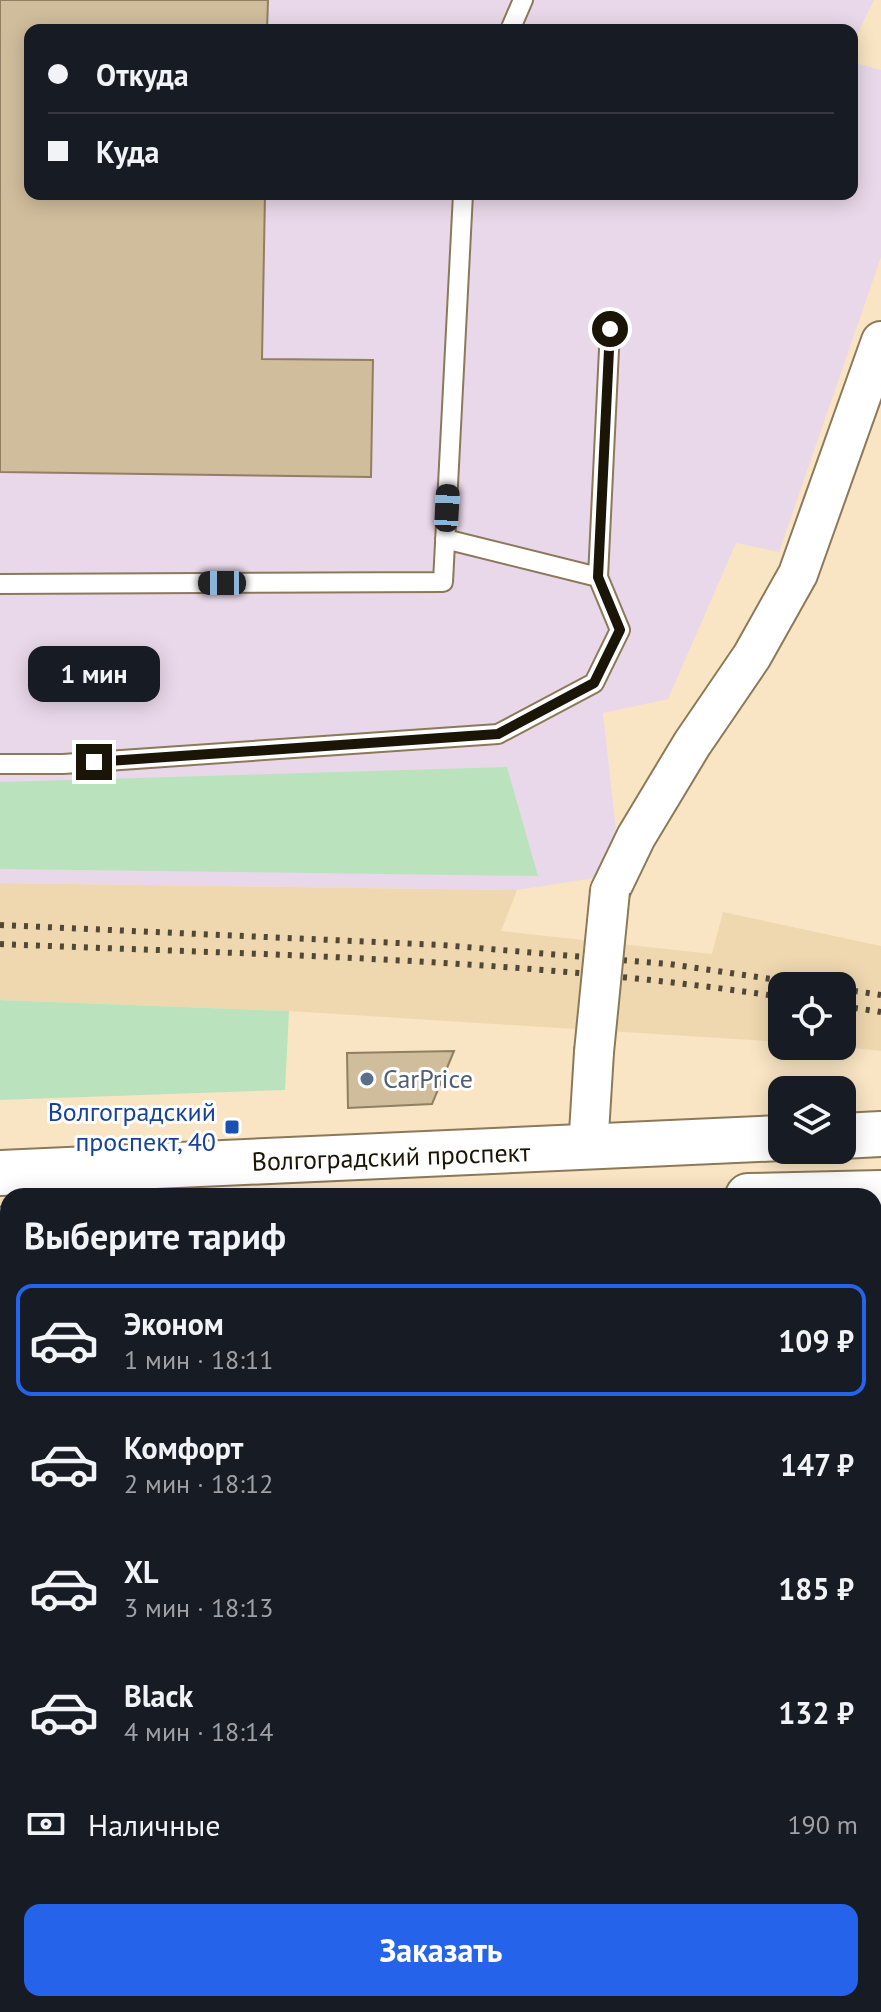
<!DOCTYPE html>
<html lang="ru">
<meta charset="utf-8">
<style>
:root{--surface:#171b24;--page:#242831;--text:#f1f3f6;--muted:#9ea1a6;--line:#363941;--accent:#2563eb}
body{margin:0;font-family:"PT Sans",sans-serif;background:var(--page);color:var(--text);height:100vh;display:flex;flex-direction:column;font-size:30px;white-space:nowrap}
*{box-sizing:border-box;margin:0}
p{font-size:26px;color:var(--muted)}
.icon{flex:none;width:44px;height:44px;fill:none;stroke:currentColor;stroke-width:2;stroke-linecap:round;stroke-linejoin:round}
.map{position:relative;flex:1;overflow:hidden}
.panel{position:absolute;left:0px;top:1188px;width:882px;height:824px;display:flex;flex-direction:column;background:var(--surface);border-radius:24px 24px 0 0;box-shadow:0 4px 20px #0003}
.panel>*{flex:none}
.top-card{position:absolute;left:24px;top:24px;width:834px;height:176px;border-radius:16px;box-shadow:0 4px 20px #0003;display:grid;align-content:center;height:176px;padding:0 24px;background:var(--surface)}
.buttons{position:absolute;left:768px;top:972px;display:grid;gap:16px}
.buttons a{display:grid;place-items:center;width:88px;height:88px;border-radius:16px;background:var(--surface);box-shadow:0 4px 20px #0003;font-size:40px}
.end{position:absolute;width:36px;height:36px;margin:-18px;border:10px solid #1b1508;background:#fff;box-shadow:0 0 0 4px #fff}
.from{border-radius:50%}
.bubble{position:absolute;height:56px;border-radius:16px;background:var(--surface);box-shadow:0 4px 20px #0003;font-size:26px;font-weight:700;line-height:56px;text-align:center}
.car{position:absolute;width:24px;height:48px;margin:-24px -12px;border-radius:10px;box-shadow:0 0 6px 2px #0007;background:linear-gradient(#222 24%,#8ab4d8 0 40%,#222 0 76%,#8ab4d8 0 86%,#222 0)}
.top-card b{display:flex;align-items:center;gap:28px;height:76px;font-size:30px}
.top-card b+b{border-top:2px solid var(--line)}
.top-card i{width:20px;height:20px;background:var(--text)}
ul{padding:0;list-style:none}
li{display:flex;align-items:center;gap:24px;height:112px;margin:0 16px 12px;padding:0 8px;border:4px solid transparent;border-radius:16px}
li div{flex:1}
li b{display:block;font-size:30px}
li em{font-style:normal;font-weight:700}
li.on{border-color:var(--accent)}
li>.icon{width:72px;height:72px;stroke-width:1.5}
h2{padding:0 24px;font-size:36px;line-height:96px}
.pay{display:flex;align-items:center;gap:20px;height:88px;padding:0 24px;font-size:30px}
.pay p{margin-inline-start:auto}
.cta{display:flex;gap:16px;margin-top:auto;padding:16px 24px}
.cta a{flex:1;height:92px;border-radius:16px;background:var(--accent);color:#fff;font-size:32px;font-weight:700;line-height:92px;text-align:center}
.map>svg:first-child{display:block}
.built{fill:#efd8af}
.industrial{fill:#e9d8e9}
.green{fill:#bae3bd}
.building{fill:#d0bd9c;stroke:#907f60;stroke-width:2}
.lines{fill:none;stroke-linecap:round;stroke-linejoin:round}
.service-casing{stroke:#8b795a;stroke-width:22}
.minor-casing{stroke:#8b795a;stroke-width:42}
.primary-casing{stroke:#8b795a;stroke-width:48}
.path{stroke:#af9f84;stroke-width:5;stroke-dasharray:6 6;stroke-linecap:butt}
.service{stroke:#fff;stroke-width:18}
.minor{stroke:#fff;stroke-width:38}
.primary{stroke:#fff;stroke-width:44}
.rail{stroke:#504735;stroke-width:6;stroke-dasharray:4 8;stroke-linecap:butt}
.minor-bridge-casing{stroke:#8b795a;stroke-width:42;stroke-linecap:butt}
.minor-bridge{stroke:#fff;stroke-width:38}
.route{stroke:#1b1508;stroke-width:10}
.service-dot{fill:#5c6f8a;stroke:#fff;stroke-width:3}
.transit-dot{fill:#1a4fb4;stroke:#fff;stroke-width:3}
.labels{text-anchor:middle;stroke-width:6;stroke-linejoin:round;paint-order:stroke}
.service-label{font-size:26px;fill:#4e5e75;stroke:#fff;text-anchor:start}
.transit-label{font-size:26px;fill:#164399;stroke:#fff;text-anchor:end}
.street-label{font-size:26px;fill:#1b1508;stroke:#fff}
</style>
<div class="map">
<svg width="881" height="2012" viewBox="0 0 881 2012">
<rect width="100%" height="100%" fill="#f9e5c3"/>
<path class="built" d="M0 883 517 890 501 931 712 954 723 912 881 946V1051L835 1046H842V986H782V1042L289 1011 0 1000Z"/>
<path class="industrial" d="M0 0H874L852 45V30H30V194H852V62L881 70V257L779 552 736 543 668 699 603 713 616 830 595 878 517 890 0 883Z
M881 1538V2012H69L77 2004H874V1540Z
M0 1621 8 1628V1832L0 1841Z"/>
<path class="green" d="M507 767 538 876 0 869V782Z
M0 1000 289 1011 285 1090 0 1100Z"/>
<path class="building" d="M0 0H268L267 30H30V194H265L262 359 373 360 371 477 0 472Z
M454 1051 432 1104 348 1108 347 1053Z
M881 1634V1788L874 1790V1636Z
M0 1675 8 1681V1787L0 1797Z
M205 2004H285L283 2006 290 2012H198Z
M353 2004H468L469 2012H357Z
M468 2004H514V2007L469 2012Z
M663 2004H807L808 2012H591Z"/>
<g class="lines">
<g class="service-casing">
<path id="service" d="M510 30 523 0
M598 577 610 329
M0 584 443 582 463 194
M0 764H63L498 734 594 683 620 630 598 577 445 539
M0 1326 8 1317
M874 1586 881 1584
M113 2012 120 2004"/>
</g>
<g class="minor-casing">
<path id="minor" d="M610 891 636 837 692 744 752 656 798 574 881 341
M588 1149 594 1052"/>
</g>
<g class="primary-casing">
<path id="primary" d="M842 1136 881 1134
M0 1173 782 1138
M748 1196 881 1193
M0 1230 8 1229"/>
</g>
<path class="path" d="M874 1521 881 1519"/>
<use href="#service" class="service"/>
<use href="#minor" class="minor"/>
<use href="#primary" class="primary"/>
<path class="rail" d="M0 925 442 945 669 964 819 986
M0 944C261 955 524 958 782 997
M842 989 881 995
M842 1006 881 1012
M874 1412 881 1411
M0 1936 8 1927"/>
<g class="minor-bridge-casing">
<path id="minor-bridge" d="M594 1052 610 891"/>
</g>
<use href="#minor-bridge" class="minor-bridge"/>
</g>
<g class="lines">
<path class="route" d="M94 762 498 734 594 683 620 630 598 577 610 329"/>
</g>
<circle class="service-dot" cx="367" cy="1079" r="8"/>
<rect class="transit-dot" x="224" y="1119" width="16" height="16" rx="4"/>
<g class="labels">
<g class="service-label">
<text x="383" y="1088">CarPrice</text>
</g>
<g class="transit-label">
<text x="216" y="1121">Волгоградский<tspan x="216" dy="30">проспект, 40</tspan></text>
</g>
<g class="street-label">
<text transform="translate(391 1157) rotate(-2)" y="9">Волгоградский проспект</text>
</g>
</g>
</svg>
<div class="buttons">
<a><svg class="icon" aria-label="locate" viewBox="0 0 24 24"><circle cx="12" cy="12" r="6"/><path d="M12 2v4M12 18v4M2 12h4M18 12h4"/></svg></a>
<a><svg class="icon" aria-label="layers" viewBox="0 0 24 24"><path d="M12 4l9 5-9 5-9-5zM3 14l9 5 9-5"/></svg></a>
</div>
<i class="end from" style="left:610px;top:329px"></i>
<i class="end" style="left:94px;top:762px"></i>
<div class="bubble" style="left:28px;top:646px;width:132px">1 мин</div>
<i class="car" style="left:447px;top:508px;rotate:3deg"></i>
<i class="car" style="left:222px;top:583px;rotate:270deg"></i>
<div class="top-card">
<b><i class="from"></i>Откуда</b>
<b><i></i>Куда</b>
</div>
<section class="panel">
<h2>Выберите тариф</h2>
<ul>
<li class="on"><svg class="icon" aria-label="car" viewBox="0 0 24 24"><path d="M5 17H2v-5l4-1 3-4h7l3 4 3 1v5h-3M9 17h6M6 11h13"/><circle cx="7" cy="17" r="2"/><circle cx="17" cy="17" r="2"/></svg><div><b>Эконом</b><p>1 мин · 18:11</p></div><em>109 ₽</em></li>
<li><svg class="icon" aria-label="car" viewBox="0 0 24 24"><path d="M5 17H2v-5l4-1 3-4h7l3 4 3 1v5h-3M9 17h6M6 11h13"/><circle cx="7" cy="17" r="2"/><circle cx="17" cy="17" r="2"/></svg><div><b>Комфорт</b><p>2 мин · 18:12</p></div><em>147 ₽</em></li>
<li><svg class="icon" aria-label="car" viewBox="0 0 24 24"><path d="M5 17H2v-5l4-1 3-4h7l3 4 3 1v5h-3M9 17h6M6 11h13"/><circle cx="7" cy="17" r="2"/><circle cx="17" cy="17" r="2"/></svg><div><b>XL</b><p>3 мин · 18:13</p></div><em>185 ₽</em></li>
<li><svg class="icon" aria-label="car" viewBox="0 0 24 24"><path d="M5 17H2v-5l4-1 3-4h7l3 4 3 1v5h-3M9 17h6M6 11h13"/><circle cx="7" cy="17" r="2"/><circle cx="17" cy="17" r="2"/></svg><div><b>Black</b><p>4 мин · 18:14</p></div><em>132 ₽</em></li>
</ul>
<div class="pay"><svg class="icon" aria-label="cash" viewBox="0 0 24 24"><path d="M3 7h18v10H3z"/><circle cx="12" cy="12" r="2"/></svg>Наличные<p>190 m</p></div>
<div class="cta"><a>Заказать</a></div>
</section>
</div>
